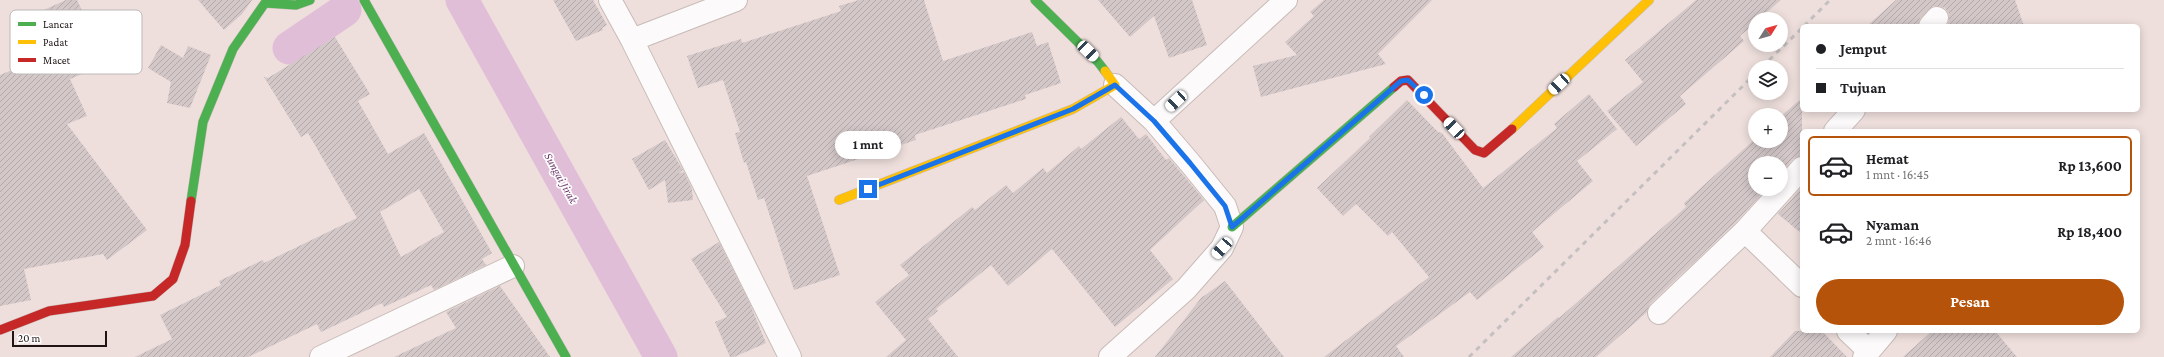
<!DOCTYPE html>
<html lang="id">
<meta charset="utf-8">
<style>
:root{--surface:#fff;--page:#f6f6f6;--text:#202124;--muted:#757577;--line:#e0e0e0;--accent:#b45309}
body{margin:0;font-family:"Crimson Pro",serif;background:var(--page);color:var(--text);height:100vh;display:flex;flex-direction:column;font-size:15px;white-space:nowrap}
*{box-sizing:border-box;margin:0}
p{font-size:13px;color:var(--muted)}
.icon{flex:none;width:22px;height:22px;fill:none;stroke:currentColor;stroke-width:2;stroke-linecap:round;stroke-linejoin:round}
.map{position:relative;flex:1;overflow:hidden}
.panel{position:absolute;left:1800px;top:129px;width:340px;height:204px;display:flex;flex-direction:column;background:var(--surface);border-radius:6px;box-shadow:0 2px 10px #0003}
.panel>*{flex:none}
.banner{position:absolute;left:1800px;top:24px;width:340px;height:88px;border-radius:6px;box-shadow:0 2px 10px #0003;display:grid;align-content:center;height:88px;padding:0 16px;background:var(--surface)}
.needle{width:26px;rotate:53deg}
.controls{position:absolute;left:1748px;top:12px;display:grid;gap:8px}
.controls a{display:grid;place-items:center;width:40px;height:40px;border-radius:50%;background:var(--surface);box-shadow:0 2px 10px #0003;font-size:20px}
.scale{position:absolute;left:12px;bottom:10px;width:95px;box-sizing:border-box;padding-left:4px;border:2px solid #1f1514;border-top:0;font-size:11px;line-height:14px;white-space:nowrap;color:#1f1514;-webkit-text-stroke:3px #fff;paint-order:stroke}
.end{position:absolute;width:18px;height:18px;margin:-9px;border:5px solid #1a73e8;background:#fff;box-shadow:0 0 0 2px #fff}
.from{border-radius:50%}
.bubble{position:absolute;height:28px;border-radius:14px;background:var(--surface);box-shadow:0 2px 10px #0003;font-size:13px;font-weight:700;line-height:28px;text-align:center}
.car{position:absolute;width:12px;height:24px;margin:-12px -6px;border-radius:5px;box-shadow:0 0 3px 1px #0007;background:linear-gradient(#fff 24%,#345 0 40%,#fff 0 76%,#345 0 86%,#fff 0)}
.banner b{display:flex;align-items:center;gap:14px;height:38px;font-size:15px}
.banner b+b{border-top:1px solid var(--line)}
.banner i{width:10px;height:10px;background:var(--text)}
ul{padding:7px 0 0;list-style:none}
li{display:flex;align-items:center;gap:12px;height:60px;margin:0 8px 6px;padding:0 8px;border:2px solid transparent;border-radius:6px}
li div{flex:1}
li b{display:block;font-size:15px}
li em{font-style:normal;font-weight:700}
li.active{border-color:var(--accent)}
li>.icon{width:36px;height:36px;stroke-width:1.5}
.primary-button{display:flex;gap:8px;margin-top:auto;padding:8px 16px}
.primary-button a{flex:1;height:46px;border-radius:24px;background:var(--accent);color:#fff;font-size:16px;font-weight:700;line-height:46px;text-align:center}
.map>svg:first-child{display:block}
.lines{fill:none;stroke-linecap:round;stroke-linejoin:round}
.canal{stroke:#e1bed8;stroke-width:33}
.building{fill:url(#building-hatch);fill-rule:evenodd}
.street-casing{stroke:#c7bbb8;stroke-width:24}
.fast-casing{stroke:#c7bbb8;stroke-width:10}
.slow-casing{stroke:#c7bbb8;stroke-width:10}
.jam-casing{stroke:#c7bbb8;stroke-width:10}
.street{stroke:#fcfafa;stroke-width:22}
.fast{stroke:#4caf50;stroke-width:9}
.slow{stroke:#ffc107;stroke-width:9}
.jam{stroke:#c62828;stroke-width:9}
.rail{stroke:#c5c0c0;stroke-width:3;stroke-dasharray:5 5;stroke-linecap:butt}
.route{stroke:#1a73e8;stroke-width:5}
.labels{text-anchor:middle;stroke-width:3.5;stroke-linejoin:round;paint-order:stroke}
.water-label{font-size:12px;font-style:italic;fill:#733f71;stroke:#fff}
.key{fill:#fff;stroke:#bcb9b8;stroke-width:1}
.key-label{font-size:11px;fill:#1f1514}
</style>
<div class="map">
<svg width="2164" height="357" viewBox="0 0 2164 357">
<defs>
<pattern id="building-hatch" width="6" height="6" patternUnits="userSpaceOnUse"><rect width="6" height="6" fill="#d3c7c8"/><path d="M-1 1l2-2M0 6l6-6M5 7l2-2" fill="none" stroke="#b5aaab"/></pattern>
</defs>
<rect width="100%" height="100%" fill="#eedfdc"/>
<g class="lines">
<path class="canal" d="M462 0 661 357
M289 48 345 10"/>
</g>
<path class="building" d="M66 0H77L91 29 85 32 99 67 70 79 87 116 67 124 147 230 107 260 103 254 24 269 31 300 0 306V75L55 52 37 13Z
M198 0H252L242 14 224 30Z
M553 0H593L607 25 602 28 603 30 576 41Z
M859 0H924L943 61 1032 32 1037 46 1048 42 1061 83 1025 95 1026 99 915 135 916 140 807 176 840 275 794 290 764 198 758 200 746 162 744 163 735 133 740 132 723 80 698 88 687 56 741 39 742 43 798 25 841 11 839 6Z
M1098 0H1192L1207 45 1169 58 1154 16 1130 37Z
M1324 0H1432L1378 54 1386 64 1261 97 1253 66 1297 55 1285 42 1314 16 1310 12Z
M1696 0H1781L1759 19H1755V23L1740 36 1744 41 1680 96 1686 104 1636 146 1607 111 1643 82 1625 60Z
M1896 0H2015L2024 26H1947L1949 20V14L1945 8 1939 6H1933L1928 10 1920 18 1918 26H1867Z
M335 37 370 94 358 101 388 154 424 133 492 253 482 259 486 265 434 290 431 285 384 307 382 303 321 332 317 324 248 357H135L172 339 160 315 221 285 219 281 263 260 264 263 357 218 308 133 301 137 264 77 268 78ZM419 189 444 232 401 257 380 212Z
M161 45 183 58 188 46 211 55 190 108 167 103 171 82 148 68Z
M1589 94 1617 129 1577 161 1593 181 1532 232 1544 247 1477 300 1470 292 1396 346 1404 357H1324L1429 277 1392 232 1388 236 1356 204 1343 216 1317 188 1370 138 1369 137 1407 100 1438 132 1442 133 1483 188 1557 128 1554 124Z
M1802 98V156L1793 159 1781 173V163H1755V189H1766L1736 222 1650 304 1647 312 1596 357H1511L1558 317 1559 318 1686 207 1684 203 1755 139V141H1781V116Z
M1121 117 1139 139 1146 134 1166 160 1169 158 1204 200 1150 250 1173 279 1115 327 1052 249 1008 286 991 265 936 309 938 311 928 319 958 357H886L906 340 875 302 909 275 900 265 972 207 975 210 1006 185 1013 193 1043 168 1047 173 1079 146 1081 149Z
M665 140 683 170 678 173 684 172 692 189 693 200 668 203 665 180 649 190 632 159Z
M1802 187V234L1778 214Z
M719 242 750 304 766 343 734 357H730L715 322 727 317 691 259Z
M1225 281 1284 357H1155L1201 298Z
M500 286 550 357H394L456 328 446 312Z
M1795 331H1822L1847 357H1770Z
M1932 331H1995L2017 357H1903Z"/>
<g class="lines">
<g class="street-casing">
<path id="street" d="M610 0 632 40 790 357
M1930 26 1937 18
M632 40 736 0
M1154 121 1286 0
M1835 131 1854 110
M1802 168 1745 231 1802 286
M1659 313 1745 231
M1848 331 1869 351
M321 357 513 266
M1110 357 1186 289 1222 248 1232 227 1225 206 1190 163 1154 121 1115 85
M1864 357 1886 331"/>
</g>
<g class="fast-casing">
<path id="fast" d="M364 0 566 357
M1035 0 1098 62 1105 71
M191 201 203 122 233 49 265 3 296 5 310 0
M1232 227 1394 87"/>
</g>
<g class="slow-casing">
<path id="slow" d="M1512 129 1649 0
M839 200 1073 109 1115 85 1105 71"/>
</g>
<g class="jam-casing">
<path id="jam" d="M1394 87 1401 81 1408 80 1475 150 1484 153 1512 129
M0 330 49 311 153 296 173 279 185 245 191 201"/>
</g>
<use href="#street" class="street"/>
<use href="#fast" class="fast"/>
<use href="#slow" class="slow"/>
<use href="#jam" class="jam"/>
<path class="rail" d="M1804 26 1830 0
M1762 67 1802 28
M1469 357 1755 74"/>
</g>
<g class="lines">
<path class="route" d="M868 189 1073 109 1115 85 1154 121 1190 163 1225 206 1232 227 1401 81 1408 80 1424 95"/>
</g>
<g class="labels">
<g class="water-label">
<text transform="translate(561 178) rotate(61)" y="4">Sungai Jirak</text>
</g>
</g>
<rect x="10" y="10" width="132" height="64" rx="6" class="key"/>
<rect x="18" y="22" width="18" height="4" fill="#4caf50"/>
<rect x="18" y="40" width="18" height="4" fill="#ffc107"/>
<rect x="18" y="58" width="18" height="4" fill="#c62828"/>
<g class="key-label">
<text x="43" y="28">Lancar</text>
<text x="43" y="46">Padat</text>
<text x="43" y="64">Macet</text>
</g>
</svg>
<div class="controls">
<a><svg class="needle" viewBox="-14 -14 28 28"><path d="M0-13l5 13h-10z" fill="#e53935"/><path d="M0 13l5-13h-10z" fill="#757577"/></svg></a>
<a><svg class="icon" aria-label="layers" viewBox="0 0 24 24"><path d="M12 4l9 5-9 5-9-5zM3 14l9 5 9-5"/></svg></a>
<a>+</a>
<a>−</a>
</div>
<div class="scale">20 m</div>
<i class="end from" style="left:1424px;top:95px"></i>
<i class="end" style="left:868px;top:189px"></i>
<div class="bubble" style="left:835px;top:131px;width:66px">1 mnt</div>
<i class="car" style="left:1088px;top:51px;rotate:134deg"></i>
<i class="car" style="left:1559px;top:84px;rotate:227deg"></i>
<i class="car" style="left:1176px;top:101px;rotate:227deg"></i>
<i class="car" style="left:1454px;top:128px;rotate:317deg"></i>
<i class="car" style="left:1222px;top:248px;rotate:222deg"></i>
<div class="banner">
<b><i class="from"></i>Jemput</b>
<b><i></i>Tujuan</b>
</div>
<section class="panel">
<ul>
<li class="active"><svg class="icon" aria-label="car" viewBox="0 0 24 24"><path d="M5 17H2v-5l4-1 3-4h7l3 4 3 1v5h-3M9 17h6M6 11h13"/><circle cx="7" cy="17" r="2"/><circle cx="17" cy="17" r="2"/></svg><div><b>Hemat</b><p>1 mnt · 16:45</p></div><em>Rp 13,600</em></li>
<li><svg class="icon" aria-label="car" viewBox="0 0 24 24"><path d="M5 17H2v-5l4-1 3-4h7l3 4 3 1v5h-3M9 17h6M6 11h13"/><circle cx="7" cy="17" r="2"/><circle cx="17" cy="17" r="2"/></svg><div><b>Nyaman</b><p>2 mnt · 16:46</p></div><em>Rp 18,400</em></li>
</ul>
<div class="primary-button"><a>Pesan</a></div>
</section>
</div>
